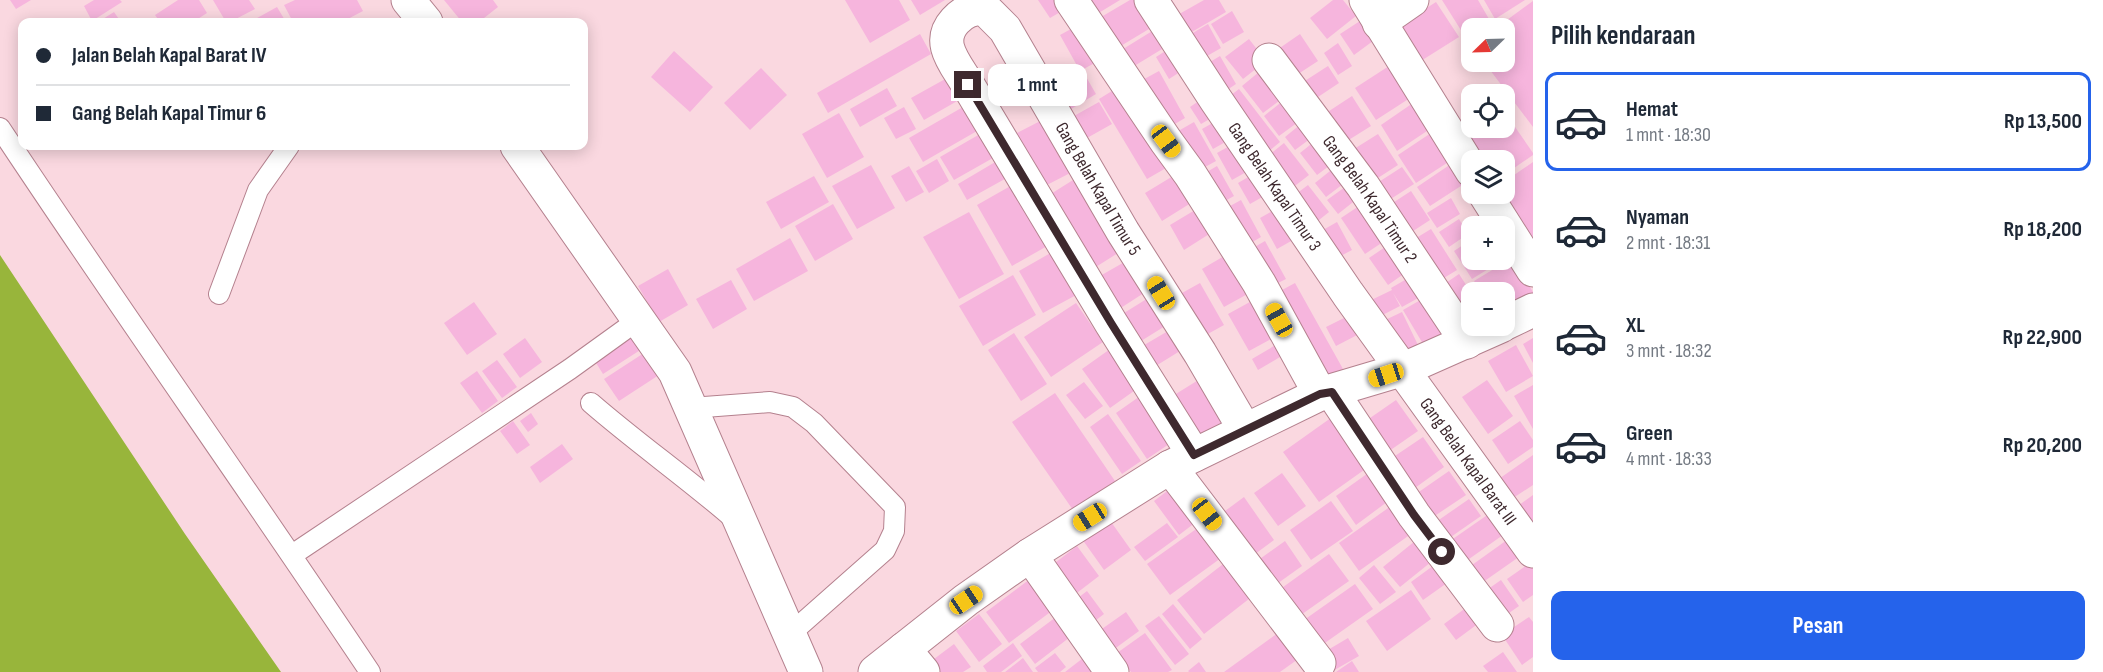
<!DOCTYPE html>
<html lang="id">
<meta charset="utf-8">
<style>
:root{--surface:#fff;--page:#f6f6f7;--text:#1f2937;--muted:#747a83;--line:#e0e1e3;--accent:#2563eb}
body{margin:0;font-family:"Sofia Sans Condensed",sans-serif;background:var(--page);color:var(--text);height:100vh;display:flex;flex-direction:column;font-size:22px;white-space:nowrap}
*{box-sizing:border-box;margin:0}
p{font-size:20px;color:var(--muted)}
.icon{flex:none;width:33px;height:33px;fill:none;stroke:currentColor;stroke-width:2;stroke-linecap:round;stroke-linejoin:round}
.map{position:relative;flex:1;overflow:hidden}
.side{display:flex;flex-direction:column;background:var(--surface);width:570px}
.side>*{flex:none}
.hud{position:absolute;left:18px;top:18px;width:570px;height:132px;border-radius:12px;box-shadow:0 3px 15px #0003;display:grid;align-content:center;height:132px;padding:0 18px;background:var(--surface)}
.needle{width:39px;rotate:247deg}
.controls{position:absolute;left:1461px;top:18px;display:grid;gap:12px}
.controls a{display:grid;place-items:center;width:54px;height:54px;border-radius:12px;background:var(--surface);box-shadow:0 3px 15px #0003;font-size:30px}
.end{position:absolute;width:27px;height:27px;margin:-14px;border:8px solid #3e292e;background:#fff;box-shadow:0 0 0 3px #fff}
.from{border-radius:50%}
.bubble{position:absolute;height:42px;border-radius:12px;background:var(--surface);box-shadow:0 3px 15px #0003;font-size:20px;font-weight:700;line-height:42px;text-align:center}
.car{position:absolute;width:18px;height:36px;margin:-18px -9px;border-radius:8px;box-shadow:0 0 4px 2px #0007;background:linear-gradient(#f5c518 24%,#345 0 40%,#f5c518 0 76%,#345 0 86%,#f5c518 0)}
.hud b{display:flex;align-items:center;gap:21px;height:57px;font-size:22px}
.hud b+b{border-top:2px solid var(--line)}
.hud i{width:15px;height:15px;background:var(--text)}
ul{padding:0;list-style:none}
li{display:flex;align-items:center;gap:18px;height:99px;margin:0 12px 9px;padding:0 6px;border:3px solid transparent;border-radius:12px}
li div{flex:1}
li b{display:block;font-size:22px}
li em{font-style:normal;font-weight:700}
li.current{border-color:var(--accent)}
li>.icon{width:54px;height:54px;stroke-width:1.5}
h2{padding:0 18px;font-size:27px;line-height:72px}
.button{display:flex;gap:12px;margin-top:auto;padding:12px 18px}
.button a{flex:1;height:69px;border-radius:12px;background:var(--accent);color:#fff;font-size:24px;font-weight:700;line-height:69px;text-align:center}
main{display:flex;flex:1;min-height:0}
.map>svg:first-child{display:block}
.water{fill:#98b53b}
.building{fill:#f6b5dd}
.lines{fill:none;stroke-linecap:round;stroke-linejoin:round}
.service-casing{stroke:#b4818e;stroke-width:22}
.minor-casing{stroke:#b4818e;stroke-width:35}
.service{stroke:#fff;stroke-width:20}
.minor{stroke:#fff;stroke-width:33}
.route{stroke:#3e292e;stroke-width:8}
.labels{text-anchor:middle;stroke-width:4.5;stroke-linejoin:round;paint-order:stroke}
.street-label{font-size:18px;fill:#3e292e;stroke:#f8ecef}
</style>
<main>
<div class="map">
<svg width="1533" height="672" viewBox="0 0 1533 672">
<rect width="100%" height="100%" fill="#fad8e0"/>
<path class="water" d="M0 255 185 534 281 672H0Z"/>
<path class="building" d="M10 0H31L16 9Z
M94 0H120L122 2 92 21 84 6Z
M178 0H199L207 13 193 22H160L155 15Z
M213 0H249L255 9 230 22H226Z
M295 0H357L363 11 342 22H293L284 5Z
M444 0H493L498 7 479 22H462Z
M845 0H899L910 20 870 43Z
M911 0H945L920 15Z
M1038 0H1065L1069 7 1050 18Z
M1081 0H1120L1092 17Z
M1130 0H1146L1159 23 1114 50 1096 20Z
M1204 0H1219L1226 12 1185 36 1174 17Z
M1333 0H1343L1356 16 1327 39 1310 18Z
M1442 0H1478L1489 19 1472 28 1464 35Z
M1484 0H1525L1495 19Z
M1533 1V127L1484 62H1504V28H1496Z
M1436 2 1459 37 1416 64 1394 29Z
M277 7 286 22H250Z
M1232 11 1244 32 1223 44 1211 24Z
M114 12 121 22H98Z
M1360 21 1373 41 1354 55 1340 34Z
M1082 23 1102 59 1080 71 1060 35Z
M1208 24 1221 48 1200 60 1186 37Z
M1162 25 1172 43 1126 71 1115 54Z
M920 34 931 54 828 113 817 93Z
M1300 34 1318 61 1289 80 1271 54Z
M1249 39 1266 61 1243 79 1225 57Z
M1178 43 1191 65 1169 79 1156 57Z
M1338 43 1352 66 1338 75 1324 53Z
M674 51 713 87 690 112 651 77Z
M1220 56 1236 84 1218 96 1200 68Z
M1328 66 1339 83 1309 103 1297 86Z
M1389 66 1410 98 1376 120 1355 88Z
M1265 67 1287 95 1263 113 1242 86Z
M761 68 787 95 750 130 724 103Z
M1159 71 1185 118 1163 131 1137 83Z
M1085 75 1096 94 1066 112 1054 93Z
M947 78 959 100 924 120 911 98Z
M1125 83 1173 164 1147 179 1099 99Z
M887 88 897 106 860 127 850 109Z
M1239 89 1280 142 1263 156 1222 102Z
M1209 94 1220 113 1201 124 1190 107Z
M1289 96 1305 117 1279 136 1264 116Z
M1352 96 1371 126 1339 146 1320 117Z
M1099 102 1112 124 1078 143 1065 121Z
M1413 103 1430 129 1397 151 1381 125Z
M904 107 916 129 896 139 884 118Z
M963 107 977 131 923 162 909 138Z
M1504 111 1533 153V155L1504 175V160H1479L1455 125 1472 113V128H1504Z
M839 113 864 157 827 178 802 134Z
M1225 116 1236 136 1213 149 1202 129Z
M1048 117 1076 170 1041 188 1013 135Z
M1307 119 1318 133 1295 150 1285 137Z
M1194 122 1216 161 1194 173 1173 134Z
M987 130 1000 154 954 180 940 157Z
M1431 133 1450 161 1416 183 1398 155Z
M1378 134 1398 165 1367 185 1346 154Z
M1320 137 1337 160 1317 175 1300 153Z
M1240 140 1255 167 1232 180 1217 153Z
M1284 143 1309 175 1287 192 1263 160Z
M1002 158 1012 175 967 200 958 184Z
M937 159 949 181 929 193 916 171Z
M1533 162V241L1500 194H1504V182Z
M1340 163 1351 178 1326 197 1315 183Z
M1451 164 1464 184 1430 206 1417 187Z
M871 165 895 208 857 229 832 186Z
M909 166 924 192 906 202 891 176Z
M1217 166 1234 196 1216 206 1200 176Z
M1402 167 1414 184 1383 204 1371 187Z
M1262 169 1273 191 1250 204 1238 183Z
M1183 170 1199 198 1162 221 1145 193Z
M1081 175 1126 248 1091 270 1046 197Z
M814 176 829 202 781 229 766 202Z
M1352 182 1362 195 1338 214 1327 200Z
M1014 184 1049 245 1012 266 977 205Z
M1308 185 1329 212 1309 228 1288 200Z
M1411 191 1430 220 1404 237 1385 208Z
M1451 198 1460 214 1437 228 1427 213Z
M1241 200 1261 237 1242 248 1221 211Z
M1368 200 1392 236 1365 254 1341 218Z
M833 204 853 239 815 261 795 226Z
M1283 205 1300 236 1277 249 1260 218Z
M1200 207 1214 231 1184 250 1170 225Z
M969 212 1004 274 959 299 923 237Z
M1459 219 1468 234 1449 247 1439 232Z
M1337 222 1352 250 1331 261 1316 234Z
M1431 229 1457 270 1434 284 1408 243Z
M790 238 808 271 754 301 736 269Z
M1397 239 1415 266 1388 285 1369 258Z
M1472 239V260H1503L1472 279 1454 251Z
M1265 241 1286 279 1266 289 1246 252Z
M1054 251 1078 294 1043 313 1019 271Z
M1231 252 1253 291 1224 307 1202 269Z
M1512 258 1533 292V298L1504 316V292H1481L1474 281Z
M1128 260 1147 291 1113 313 1093 280Z
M668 269 688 305 659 322 638 286Z
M1417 273 1429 292 1402 307 1393 293 1400 306 1369 322 1361 305 1392 290 1391 288Z
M1459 274 1472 294V323L1437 289Z
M1013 275 1036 315 983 346 959 306Z
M731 280 747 309 713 329 696 299Z
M1200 283 1224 325 1197 340 1173 298Z
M1295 283 1343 369 1319 382 1271 296Z
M1431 294 1453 333 1426 349 1403 310Z
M1153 295 1170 323 1133 346 1116 318Z
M1259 297 1280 334 1249 351 1228 314Z
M474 302 497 334 467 355 444 323Z
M1076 303 1103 342 1051 377 1024 337Z
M1402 312 1418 345 1398 355 1381 322Z
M1352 314 1361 333 1336 346 1326 327Z
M634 330 645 347 603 374 593 358Z
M1168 331 1180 351 1146 372 1134 351Z
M1014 333 1047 384 1021 401 988 350Z
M525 338 542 362 520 378 503 354Z
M1533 338V363L1523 344Z
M1284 340 1290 351 1258 370 1252 359Z
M1516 345 1533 376 1506 392 1488 361Z
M1113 347 1141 386 1110 408 1082 369Z
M647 351 662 373 619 401 604 379Z
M497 360 517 387 502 398 482 371Z
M477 371 498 401 482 413 460 383Z
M1208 374 1237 422 1200 445 1171 397Z
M1487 380 1513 416 1488 434 1462 397Z
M1084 382 1103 406 1085 419 1066 395Z
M1533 385V429L1514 396Z
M1055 393 1115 481 1073 510 1012 422Z
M1143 394 1175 440 1147 459 1116 413Z
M1396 400 1418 431 1382 456 1360 425Z
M531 413 538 424 528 432 520 421Z
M1108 414 1141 461 1122 474 1090 427Z
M1335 415 1371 465 1319 502 1283 452Z
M513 421 530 445 517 454 500 431Z
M1520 421 1533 440V447L1508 464 1492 440Z
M1423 437 1444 467 1408 493 1386 462Z
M562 444 573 459 540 483 530 467Z
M1533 455V485L1507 502 1493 483Z
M1371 471 1391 499 1356 525 1336 496Z
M1449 471 1466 495 1430 519 1413 496Z
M1282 473 1306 506 1278 526 1254 493Z
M1175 485 1200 519 1179 535 1154 501Z
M1533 495V543L1511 511Z
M1244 497 1274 540 1251 557 1221 514Z
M1469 499 1481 516 1445 541 1433 524Z
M1331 501 1353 531 1311 560 1290 530Z
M1398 501 1418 529 1359 571 1339 543Z
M1496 509 1510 530 1462 564 1447 543Z
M1109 519 1131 550 1104 570 1082 539Z
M1167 523 1178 537 1145 561 1134 547Z
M1199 527 1221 558 1170 595 1147 564Z
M1514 535 1526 552 1476 587 1465 570Z
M1420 537 1436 558 1400 587 1383 567Z
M1285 541 1302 566 1274 586 1257 561Z
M1077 546 1099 576 1069 599 1047 569Z
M1329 554 1349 581 1298 617 1279 590Z
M1441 560 1454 578 1423 600 1411 582Z
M1227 561 1254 595 1204 634 1177 600Z
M1533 561V595L1523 602 1507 579Z
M1374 565 1396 592 1380 604 1359 578Z
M1034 576 1057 607 1009 643 986 612Z
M1501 580 1519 606 1499 620 1481 594Z
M1355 584 1373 609 1322 645 1304 620Z
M1411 590 1431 619 1387 651 1366 621Z
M1087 591 1104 614 1087 627 1070 604Z
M1173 604 1202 639 1190 649 1162 614Z
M1471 604 1483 620 1456 640 1444 624Z
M1126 612 1139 631 1113 650 1099 631Z
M979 614 1002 644 979 662 956 631Z
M1060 614 1074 634 1035 664 1020 644Z
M1159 616 1189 654 1175 665 1145 626Z
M1529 617 1533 622V657L1522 665 1502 635Z
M1282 630 1301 657 1280 672H1224Z
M1145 633 1172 670 1168 672H1131L1117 653Z
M1348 638 1359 656 1331 672 1321 654Z
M1013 643 1022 656 1001 672H987L983 666Z
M954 644 971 667 963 672H931L926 665Z
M1503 652 1517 672H1488L1483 666Z
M1055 653 1066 667 1060 672H1038L1035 668Z
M1087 655 1100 672H1065Z
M1023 658 1033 672H1005Z
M1352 661 1359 672H1336Z
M1199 662 1206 672H1189L1188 671Z"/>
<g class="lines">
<g class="service-casing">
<path id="service" d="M0 128C121 311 248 489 370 672
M219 294 258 190 289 146
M591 403C637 443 687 478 733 518
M691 408 770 402 793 407 814 423 895 507 894 531 885 550 790 634
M292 555 570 369 638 320"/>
</g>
<g class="minor-casing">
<g id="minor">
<path d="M408 0 426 22"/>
<path d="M1071 0 1166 141 1190 174 1259 283 1320 394"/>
<path id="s1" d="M1151 0 1216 100 1348 294 1533 551"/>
<path d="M1366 0 1472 171"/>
<path d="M1379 23 1412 0"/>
<path id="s2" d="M1269 60 1363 186 1467 342"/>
<path d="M517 146 675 372 806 672"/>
<path d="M1485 194 1533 270"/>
<path d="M1504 324 1533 310"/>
<path d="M1332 392 1414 515 1497 625"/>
<path id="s3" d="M1194 455 1111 323 968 85C956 64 935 43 955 21 964 11 973 8 985 9L1005 29 1123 232 1200 353 1245 430"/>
<path d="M1170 467 1319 663"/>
<path d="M1030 555 1112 672"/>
<path d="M904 649 923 672"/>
<path d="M875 672 966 600 1030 555 1170 467 1320 394 1404 369 1501 326"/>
</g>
</g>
<use href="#service" class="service"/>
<use href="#minor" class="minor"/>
</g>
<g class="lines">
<path class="route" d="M968 85 1111 323 1194 455 1320 394 1332 392 1414 515 1442 552"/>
</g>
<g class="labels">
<g class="street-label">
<text dy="6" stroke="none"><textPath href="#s1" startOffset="224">Gang Belah Kapal Timur 3</textPath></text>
<text dy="6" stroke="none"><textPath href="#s3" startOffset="752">Gang Belah Kapal Timur 5</textPath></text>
<text dy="6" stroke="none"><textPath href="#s2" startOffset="172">Gang Belah Kapal Timur 2</textPath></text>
<text dy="6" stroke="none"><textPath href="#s1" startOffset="560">Gang Belah Kapal Barat III</textPath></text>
</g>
</g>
</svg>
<div class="controls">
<a><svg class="needle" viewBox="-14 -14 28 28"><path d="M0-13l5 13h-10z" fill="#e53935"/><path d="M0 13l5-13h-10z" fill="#747a83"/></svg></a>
<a><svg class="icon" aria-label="locate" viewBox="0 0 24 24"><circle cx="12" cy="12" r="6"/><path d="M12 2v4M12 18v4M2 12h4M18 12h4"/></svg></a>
<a><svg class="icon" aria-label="layers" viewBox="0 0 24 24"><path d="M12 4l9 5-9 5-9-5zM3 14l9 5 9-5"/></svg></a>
<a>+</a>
<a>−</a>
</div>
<i class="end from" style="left:1442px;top:552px"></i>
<i class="end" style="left:968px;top:85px"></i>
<div class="bubble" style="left:988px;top:64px;width:99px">1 mnt</div>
<i class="car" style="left:1166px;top:141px;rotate:143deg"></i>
<i class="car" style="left:1161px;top:293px;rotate:328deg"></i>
<i class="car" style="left:1279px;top:320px;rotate:331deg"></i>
<i class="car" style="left:1386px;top:375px;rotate:252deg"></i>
<i class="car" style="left:1207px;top:514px;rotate:142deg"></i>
<i class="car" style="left:1090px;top:517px;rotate:238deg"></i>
<i class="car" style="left:966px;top:600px;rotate:56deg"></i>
<div class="hud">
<b><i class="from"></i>Jalan Belah Kapal Barat IV</b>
<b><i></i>Gang Belah Kapal Timur 6</b>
</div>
</div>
<section class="side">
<h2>Pilih kendaraan</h2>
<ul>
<li class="current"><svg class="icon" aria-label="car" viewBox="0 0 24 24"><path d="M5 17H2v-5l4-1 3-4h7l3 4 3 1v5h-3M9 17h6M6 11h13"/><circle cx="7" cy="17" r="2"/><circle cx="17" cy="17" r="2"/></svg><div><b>Hemat</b><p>1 mnt · 18:30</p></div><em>Rp 13,500</em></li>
<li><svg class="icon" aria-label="car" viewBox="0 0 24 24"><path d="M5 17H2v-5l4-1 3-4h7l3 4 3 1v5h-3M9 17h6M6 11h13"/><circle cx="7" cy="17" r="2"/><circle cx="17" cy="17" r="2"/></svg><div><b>Nyaman</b><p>2 mnt · 18:31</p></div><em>Rp 18,200</em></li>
<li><svg class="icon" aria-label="car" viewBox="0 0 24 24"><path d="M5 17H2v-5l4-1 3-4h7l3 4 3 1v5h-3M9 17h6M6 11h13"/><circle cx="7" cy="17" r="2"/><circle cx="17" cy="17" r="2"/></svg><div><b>XL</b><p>3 mnt · 18:32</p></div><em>Rp 22,900</em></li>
<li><svg class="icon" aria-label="car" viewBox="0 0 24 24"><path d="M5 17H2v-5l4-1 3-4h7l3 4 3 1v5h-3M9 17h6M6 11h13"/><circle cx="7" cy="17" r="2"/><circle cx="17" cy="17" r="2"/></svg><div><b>Green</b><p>4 mnt · 18:33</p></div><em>Rp 20,200</em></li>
</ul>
<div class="button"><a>Pesan</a></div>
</section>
</main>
